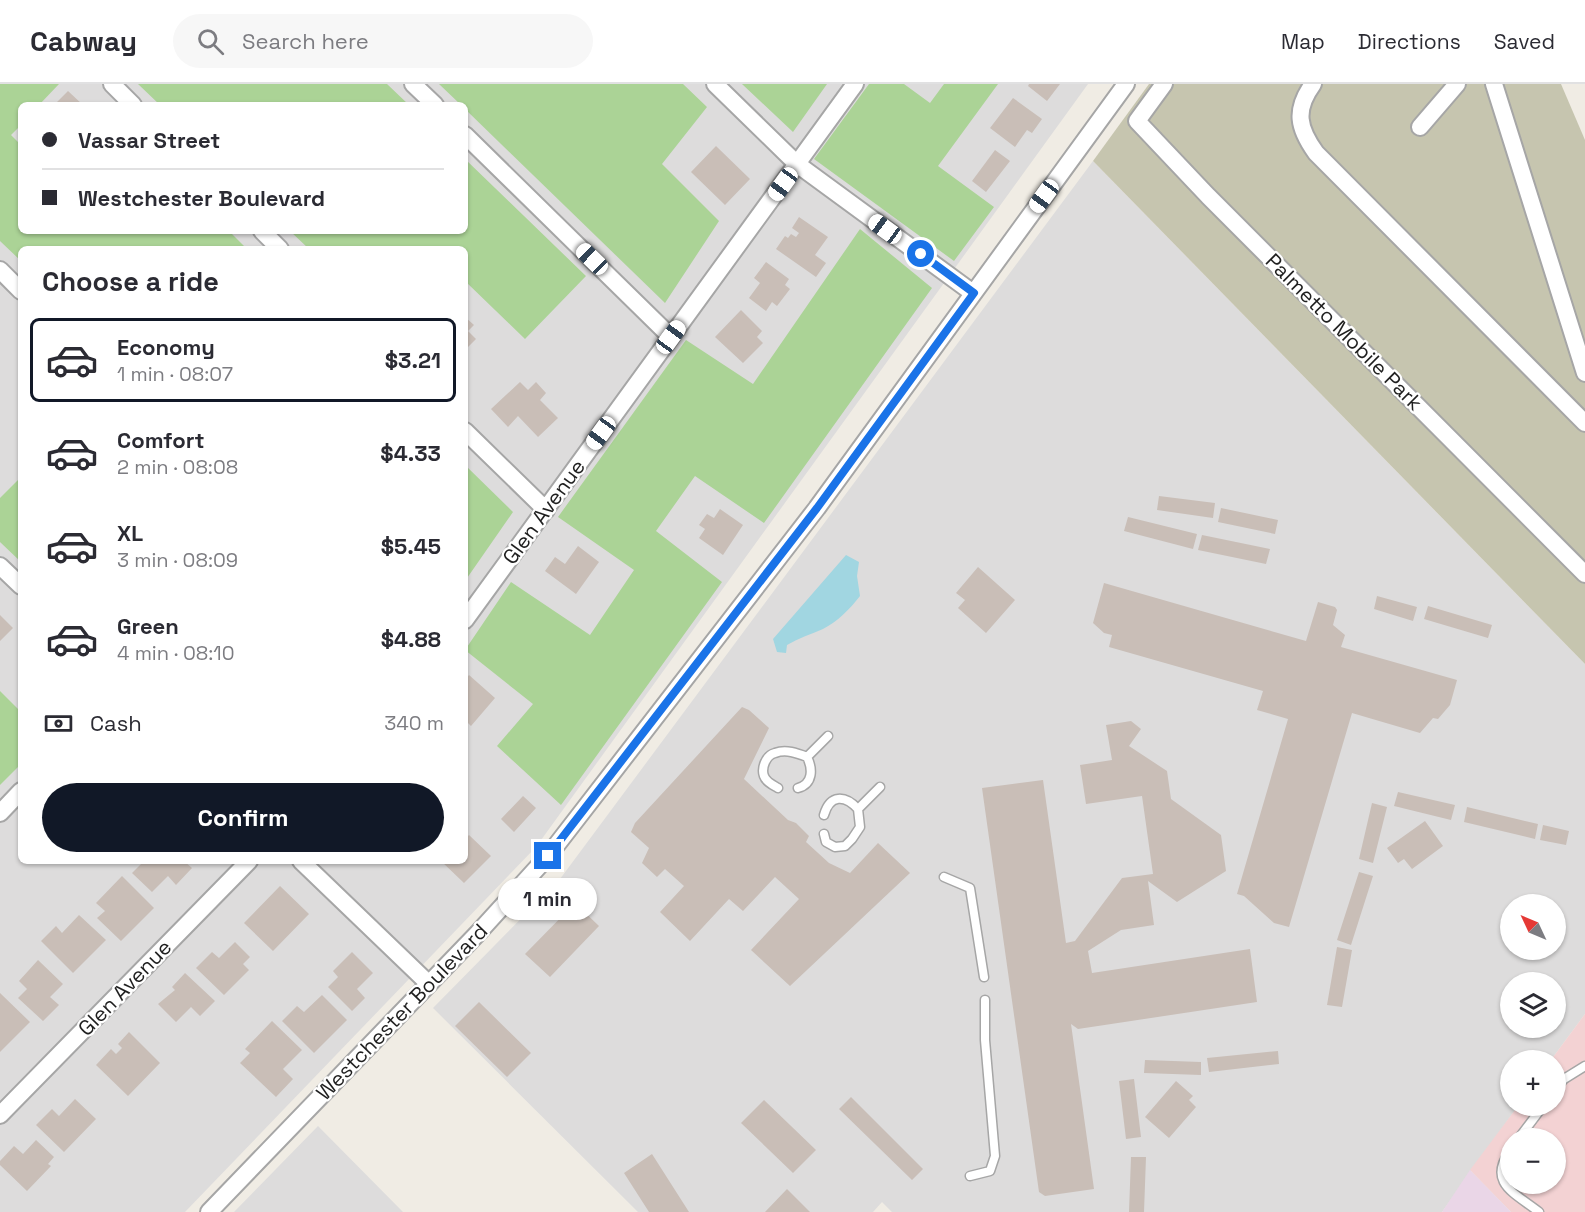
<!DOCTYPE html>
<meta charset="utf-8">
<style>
:root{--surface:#fff;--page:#f7f7f7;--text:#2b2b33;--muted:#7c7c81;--line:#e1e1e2;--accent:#111827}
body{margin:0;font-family:"Space Grotesk",sans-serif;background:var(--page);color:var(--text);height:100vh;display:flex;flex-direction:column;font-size:22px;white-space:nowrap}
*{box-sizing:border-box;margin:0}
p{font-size:20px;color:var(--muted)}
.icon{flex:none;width:33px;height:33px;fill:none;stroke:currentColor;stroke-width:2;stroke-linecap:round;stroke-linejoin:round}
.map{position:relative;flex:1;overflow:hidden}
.side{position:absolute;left:18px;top:162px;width:450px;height:618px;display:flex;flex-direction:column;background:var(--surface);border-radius:9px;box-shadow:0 2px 4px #0004}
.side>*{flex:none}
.banner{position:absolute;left:18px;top:18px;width:450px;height:132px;border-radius:9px;box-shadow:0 2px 4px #0004;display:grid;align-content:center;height:132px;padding:0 24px;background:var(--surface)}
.needle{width:39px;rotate:314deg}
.fabs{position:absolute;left:1500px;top:810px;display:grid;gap:12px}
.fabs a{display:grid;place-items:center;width:66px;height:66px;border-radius:50%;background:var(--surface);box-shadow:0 2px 4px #0004;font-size:30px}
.end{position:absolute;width:27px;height:27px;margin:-14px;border:8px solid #1a73e8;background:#fff;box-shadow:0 0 0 3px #fff}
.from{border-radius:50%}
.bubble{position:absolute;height:42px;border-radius:21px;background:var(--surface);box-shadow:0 2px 4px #0004;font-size:20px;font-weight:700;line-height:42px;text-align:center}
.car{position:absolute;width:18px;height:36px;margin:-18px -9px;border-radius:8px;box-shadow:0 0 4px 2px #0007;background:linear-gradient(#fff 24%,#345 0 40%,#fff 0 76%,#345 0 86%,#fff 0)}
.banner b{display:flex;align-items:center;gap:21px;height:57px;font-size:22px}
.banner b+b{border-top:2px solid var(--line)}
.banner i{width:15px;height:15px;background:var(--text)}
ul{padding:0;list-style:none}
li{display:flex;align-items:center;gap:18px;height:84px;margin:0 12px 9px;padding:0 12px;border:3px solid transparent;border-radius:9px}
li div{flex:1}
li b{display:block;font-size:22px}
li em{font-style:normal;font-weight:700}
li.on{border-color:var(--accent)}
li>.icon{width:54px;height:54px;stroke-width:1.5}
h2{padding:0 24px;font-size:27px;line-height:72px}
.pay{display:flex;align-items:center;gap:15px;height:66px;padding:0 24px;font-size:22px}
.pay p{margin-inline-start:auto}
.primary-button{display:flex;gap:12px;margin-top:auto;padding:12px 24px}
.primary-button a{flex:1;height:69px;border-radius:36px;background:var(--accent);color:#fff;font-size:24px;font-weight:700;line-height:69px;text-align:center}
header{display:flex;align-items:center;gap:36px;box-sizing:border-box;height:84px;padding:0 30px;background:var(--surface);border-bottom:2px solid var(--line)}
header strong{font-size:28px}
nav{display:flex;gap:33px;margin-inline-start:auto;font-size:21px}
.search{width:420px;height:54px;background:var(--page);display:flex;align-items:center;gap:15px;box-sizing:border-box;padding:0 21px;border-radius:33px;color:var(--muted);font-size:22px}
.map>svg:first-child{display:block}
.residential{fill:#dddcdc;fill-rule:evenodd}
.commercial{fill:#f3d2d3;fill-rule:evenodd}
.industrial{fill:#ead6e7}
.construction{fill:#c6c5af}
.forest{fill:#abd396}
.water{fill:#a1d6e1}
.building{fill:#c9beb7}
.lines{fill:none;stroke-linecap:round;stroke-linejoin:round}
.lane-casing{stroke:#a6a6a6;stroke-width:11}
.street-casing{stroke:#a6a6a6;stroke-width:20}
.lane{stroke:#fff;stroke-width:8}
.street{stroke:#fff;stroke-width:16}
.route{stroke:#1a73e8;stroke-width:8}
.labels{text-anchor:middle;stroke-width:4.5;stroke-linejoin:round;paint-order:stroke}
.street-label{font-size:21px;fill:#1f1f1f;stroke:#fff}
</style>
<header>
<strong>Cabway</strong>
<div class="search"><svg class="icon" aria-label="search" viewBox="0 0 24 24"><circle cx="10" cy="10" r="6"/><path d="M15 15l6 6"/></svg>Search here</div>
<nav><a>Map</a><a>Directions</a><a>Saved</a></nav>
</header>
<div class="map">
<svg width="1585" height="1128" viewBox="0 0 1585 1128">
<rect width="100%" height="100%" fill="#f0ece4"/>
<path class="residential" d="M0 0H1088L536 763 185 1128H0ZM21 21H465V147H21ZM21 165H465V777H21Z
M1093 77 1585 580V930L1551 976H1510V1022H1518L1442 1128H892L882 1118 873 1128H638L433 924 560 795ZM1510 820H1556V866H1510ZM1510 898H1556V944H1510Z
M318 1042 403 1128H234Z"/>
<path class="commercial" d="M1585 930V1128H1511L1470 1086 1518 1022H1556V976H1551ZM1510 1054H1556V1100H1510Z"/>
<path class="industrial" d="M1470 1086 1511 1128H1442Z"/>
<path class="construction" d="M1149 0H1561L1585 56V580L1093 77Z"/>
<path class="forest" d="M0 0H59L39 21H21V41L11 51 21 61V147H229L247 165H21V177L0 157Z
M138 0H387L409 21H160Z
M439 0H683L707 23 662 80 719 137 665 219 465 25V21H461Z
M742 0H827L793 48Z
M869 0H904L930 19 944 0H998L938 82 994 123 954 177 814 75Z
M465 75 586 192 525 255 465 197V165H309L290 147H465Z
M860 145 932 204 764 439 695 392 656 447 722 498 561 721 497 662 533 620 465 566 511 498 590 551 634 486 558 433 686 256 753 300Z
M465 381 513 428 465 497Z
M21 393V478L0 458V414Z
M0 607 21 628V680L0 701Z"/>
<path class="water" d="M846 471 859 478 857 492 860 512C850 525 837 538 823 545 811 550 799 554 787 561L786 569 777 568 773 555Z"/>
<path class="building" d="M1029 0H1060L1047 17 1028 2Z
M68 7 83 21H54Z
M1013 14 1042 35 1032 49 1027 46 1015 63 990 44Z
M716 62 750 95 725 121 691 88Z
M995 66 1010 77 986 108 972 97Z
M799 133 828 153 815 171 826 179 816 193 776 165 785 152 788 154 791 150 796 153 799 149 792 144Z
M766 178 789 195 785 201 790 205 777 222 772 218 766 227 749 214 760 199 754 194Z
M741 226 762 247 757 253 763 259 743 279 715 253Z
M465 233 474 241 468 247 476 255 465 266Z
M520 298 528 306 536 298 546 309 540 316 558 334 538 353 518 332 508 343 491 325Z
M1159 412 1215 419 1213 434 1157 426Z
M1221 424 1278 436 1275 450 1218 438Z
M720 425 743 441 723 471 699 454 705 445 699 441 707 430 714 434Z
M1128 433 1197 450 1193 465 1124 447Z
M1202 451 1270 465 1266 480 1198 466Z
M578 462 599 478 576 510 545 487 555 473 565 480Z
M978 483 1015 516 986 549 958 524 965 516 956 509Z
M1104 499 1306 557 1318 518 1335 523 1337 526 1333 541 1345 551 1341 563 1457 596 1450 621 1438 635 1433 634 1420 649 1352 629 1289 843 1274 839 1244 812 1237 810 1288 635 1257 626 1263 607 1109 563 1112 551 1104 549 1093 539Z
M1377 512 1417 523 1413 537 1374 525Z
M1428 522 1492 541 1488 554 1424 535Z
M0 531 13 544 0 557Z
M469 591 495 614 471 642 465 636V613L467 611 465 596Z
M742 623 749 626 769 644 744 695 788 736 796 739 809 752 806 758 829 779 850 789 878 759 910 789 790 902 751 866 799 815 775 793 743 827 729 815 690 857 660 828 684 802 665 785 657 793 642 779 649 764 631 748 635 739Z
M1131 637 1141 645 1129 662 1167 687 1171 715 1221 751 1226 787 1177 818 1148 797 1154 841 1121 846 1088 867 1092 889 1250 865 1257 918 1078 945 1071 940 1094 1105 1045 1112 1039 1108 982 704 1043 696 1066 859 1075 857 1122 794 1153 790 1142 712 1086 720 1080 681 1112 676 1106 641Z
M1398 708 1455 721 1451 736 1394 722Z
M523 712 536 724 514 748 501 735Z
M1372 719 1387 723 1373 779 1359 775Z
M1467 723 1538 740 1535 755 1464 738Z
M1425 737 1443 762 1412 785 1404 775 1398 779 1387 764Z
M1543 741 1569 747 1566 761 1540 756Z
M469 751 491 772 464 799 441 777H465V755Z
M144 777H184L192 784 176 801 168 792 152 808 132 789Z
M1359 788 1373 792 1351 861 1337 856Z
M122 792 154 824 121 857 97 834 105 827 96 819Z
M280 802 309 830 273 867 244 839Z
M575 819 599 842 550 893 525 870Z
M79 831 106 856 73 889 41 857 56 842 62 849Z
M235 858 250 873 243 880 249 886 224 911 196 884 212 868 219 874Z
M1337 863 1352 866 1342 923 1327 921Z
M352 868 373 889 357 905 365 914 352 927 328 903 338 893 333 887Z
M38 876 63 900 50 913 59 921 43 937 18 914 27 905 19 897Z
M185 889 215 917 200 932 191 923 176 938 158 920 175 906 172 903Z
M0 909 30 938 0 968Z
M322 911 347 936 314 969 282 937 297 922 304 928Z
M479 918 531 969 507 993 455 942Z
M272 937 302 966 283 985 293 995 276 1013 240 979 250 969 245 965Z
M129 948 160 979 128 1012 96 981 111 965 116 970 122 964 118 960Z
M1278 967 1279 980 1209 988 1207 974Z
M1145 976 1201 978V991L1144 989Z
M1134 995 1141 1053 1126 1055 1119 997Z
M1176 997 1193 1012 1189 1016 1196 1023 1169 1054 1145 1033Z
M851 1013 923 1085 912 1096 839 1025Z
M75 1015 96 1035 64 1068 36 1041 52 1025 59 1032Z
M764 1016 816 1066 793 1089 741 1039Z
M36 1056 54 1073 48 1080 51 1082 27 1107 0 1081V1077L14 1062 23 1070Z
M652 1070 689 1128H649L624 1089Z
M1131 1073H1146L1144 1128H1129Z
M787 1105 810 1128H765Z"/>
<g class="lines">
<g class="lane-casing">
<path id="lane" d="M778 704C773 701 766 698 764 692 761 684 766 671 775 669 786 665 797 669 807 673L828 652
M798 704C813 700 813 685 807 673
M824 731C830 710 845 711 858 725L880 703
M824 750 826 758 835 763 845 762 852 755 860 743 858 725
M944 793 970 804 984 893
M1556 1004 1564 995 1585 982
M1519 1054 1543 1022
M1510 1067C1487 1099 1515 1109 1539 1128
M970 1092 990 1087 995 1072 985 956V916"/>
</g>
<g class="street-casing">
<path id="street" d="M112 0 133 21
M413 0 435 21
M715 0 797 80 973 209
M1164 0 1137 37 1208 112 1585 490
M1313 0C1294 26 1298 44 1316 69L1585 339
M1494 0 1585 289
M1420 43 1457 0
M465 51 671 253
M262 147 280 165
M0 186 21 207
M465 347 546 426
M0 482 21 502
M465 536 855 0
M0 729 21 707
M301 777 429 900
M0 1031 249 777
M209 1128 478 849 548 772 817 424 1126 0"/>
</g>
<use href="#lane" class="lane"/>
<use href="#street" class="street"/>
</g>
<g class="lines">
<path class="route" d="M548 772 817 424 974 209 921 170"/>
</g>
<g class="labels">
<g class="street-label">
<text transform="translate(1344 248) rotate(45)" y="7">Palmetto Mobile Park</text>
<text transform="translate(544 428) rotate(-54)" y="7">Glen Avenue</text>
<text transform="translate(125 904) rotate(-46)" y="7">Glen Avenue</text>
<text transform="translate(402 928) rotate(-46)" y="7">Westchester Boulevard</text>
</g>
</g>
</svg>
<div class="fabs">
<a><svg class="needle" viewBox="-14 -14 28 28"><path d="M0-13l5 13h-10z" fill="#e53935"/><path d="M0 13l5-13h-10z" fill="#7c7c81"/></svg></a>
<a><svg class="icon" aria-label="layers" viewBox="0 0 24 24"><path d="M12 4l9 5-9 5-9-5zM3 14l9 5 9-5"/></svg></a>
<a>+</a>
<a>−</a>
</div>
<i class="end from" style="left:921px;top:170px"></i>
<i class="end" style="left:548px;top:772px"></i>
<div class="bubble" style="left:498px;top:794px;width:99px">1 min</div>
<i class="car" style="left:783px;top:100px;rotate:216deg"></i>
<i class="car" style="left:1044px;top:112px;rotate:216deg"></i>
<i class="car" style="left:885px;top:145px;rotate:306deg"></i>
<i class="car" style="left:592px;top:175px;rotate:314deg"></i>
<i class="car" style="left:671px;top:253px;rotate:36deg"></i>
<i class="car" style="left:601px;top:349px;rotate:216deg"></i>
<div class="banner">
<b><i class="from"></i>Vassar Street</b>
<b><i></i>Westchester Boulevard</b>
</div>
<section class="side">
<h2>Choose a ride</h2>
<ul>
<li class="on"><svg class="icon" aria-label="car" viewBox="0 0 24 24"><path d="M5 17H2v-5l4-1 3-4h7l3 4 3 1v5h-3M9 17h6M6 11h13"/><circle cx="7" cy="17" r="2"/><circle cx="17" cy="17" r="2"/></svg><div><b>Economy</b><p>1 min · 08:07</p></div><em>$3.21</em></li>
<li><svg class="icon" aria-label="car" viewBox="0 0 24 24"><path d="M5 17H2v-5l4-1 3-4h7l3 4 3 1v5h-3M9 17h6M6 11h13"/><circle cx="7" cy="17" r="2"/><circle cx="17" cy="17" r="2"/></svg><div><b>Comfort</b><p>2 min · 08:08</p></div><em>$4.33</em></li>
<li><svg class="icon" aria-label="car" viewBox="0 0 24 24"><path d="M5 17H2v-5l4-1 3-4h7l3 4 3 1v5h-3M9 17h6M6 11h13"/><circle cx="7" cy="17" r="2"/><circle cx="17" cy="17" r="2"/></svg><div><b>XL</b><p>3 min · 08:09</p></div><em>$5.45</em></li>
<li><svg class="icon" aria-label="car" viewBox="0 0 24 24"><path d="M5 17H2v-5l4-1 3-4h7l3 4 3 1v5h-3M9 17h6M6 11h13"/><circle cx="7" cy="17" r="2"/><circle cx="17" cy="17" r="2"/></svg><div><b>Green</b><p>4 min · 08:10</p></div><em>$4.88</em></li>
</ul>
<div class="pay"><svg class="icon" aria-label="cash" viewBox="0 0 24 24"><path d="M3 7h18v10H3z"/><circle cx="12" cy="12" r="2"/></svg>Cash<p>340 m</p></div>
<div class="primary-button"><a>Confirm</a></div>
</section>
</div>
